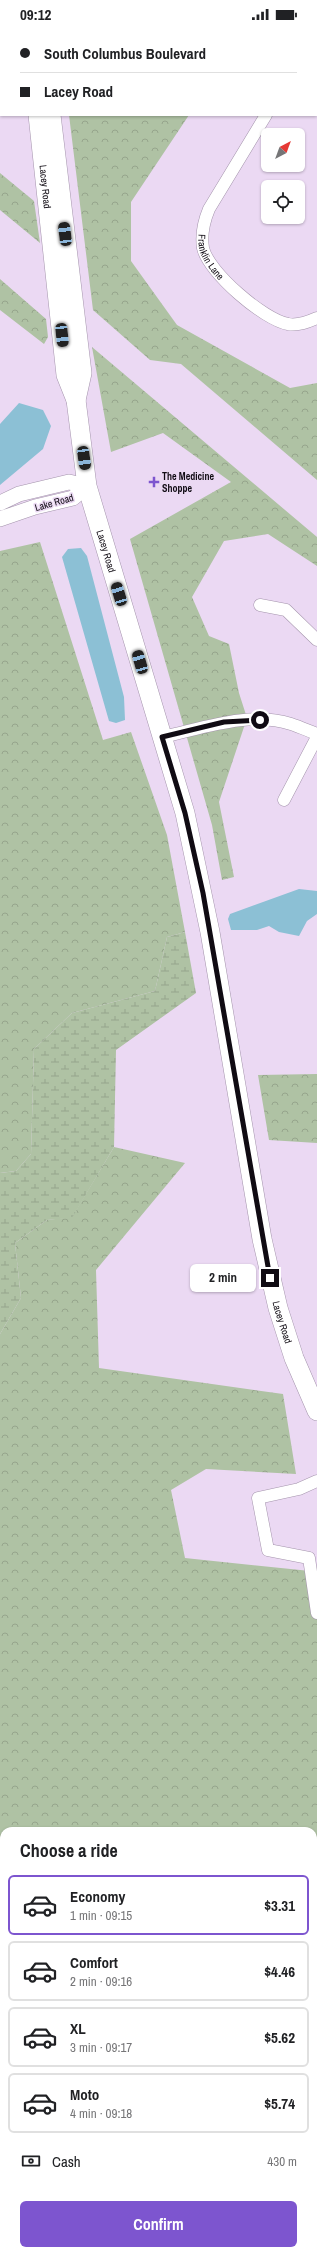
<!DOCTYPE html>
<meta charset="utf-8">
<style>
:root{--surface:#fff;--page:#f6f6f6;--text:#202124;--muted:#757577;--line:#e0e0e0;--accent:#7d55cf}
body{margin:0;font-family:"Archivo Narrow",sans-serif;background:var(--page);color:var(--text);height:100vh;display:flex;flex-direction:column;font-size:15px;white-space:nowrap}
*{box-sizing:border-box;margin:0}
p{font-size:13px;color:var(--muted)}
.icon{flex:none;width:22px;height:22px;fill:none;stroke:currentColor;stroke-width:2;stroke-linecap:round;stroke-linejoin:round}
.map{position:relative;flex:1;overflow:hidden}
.side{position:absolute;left:0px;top:1799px;width:317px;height:428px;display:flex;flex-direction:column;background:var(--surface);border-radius:12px 12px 0 0;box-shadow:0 1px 3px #0004}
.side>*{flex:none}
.hud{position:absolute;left:0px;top:0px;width:317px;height:88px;box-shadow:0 1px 3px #0004;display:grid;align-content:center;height:88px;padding:0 20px;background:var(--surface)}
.needle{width:26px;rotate:41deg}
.buttons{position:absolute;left:261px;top:100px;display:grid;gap:8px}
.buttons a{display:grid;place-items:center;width:44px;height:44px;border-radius:6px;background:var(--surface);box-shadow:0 1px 3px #0004;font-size:20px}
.end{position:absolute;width:18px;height:18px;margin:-9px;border:5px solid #100b13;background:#fff;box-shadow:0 0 0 2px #fff}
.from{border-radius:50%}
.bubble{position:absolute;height:28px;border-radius:6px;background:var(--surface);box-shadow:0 1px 3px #0004;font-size:13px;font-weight:700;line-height:28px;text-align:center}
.car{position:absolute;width:12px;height:24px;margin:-12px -6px;border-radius:5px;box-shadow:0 0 3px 1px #0007;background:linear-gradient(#222 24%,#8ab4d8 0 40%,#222 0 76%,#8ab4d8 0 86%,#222 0)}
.hud b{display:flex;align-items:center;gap:14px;height:38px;font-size:15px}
.hud b+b{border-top:1px solid var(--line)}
.hud i{width:10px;height:10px;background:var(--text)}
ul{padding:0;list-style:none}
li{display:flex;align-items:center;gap:12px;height:60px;margin:0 8px 6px;padding:0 12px;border:2px solid var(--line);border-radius:6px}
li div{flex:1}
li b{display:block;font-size:15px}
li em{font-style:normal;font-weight:700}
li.current{border-color:var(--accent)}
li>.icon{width:36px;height:36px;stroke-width:1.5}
h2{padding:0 20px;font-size:18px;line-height:48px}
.pay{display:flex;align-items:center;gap:10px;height:44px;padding:0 20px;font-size:15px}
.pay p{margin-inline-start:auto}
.primary-button{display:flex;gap:8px;margin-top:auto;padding:8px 20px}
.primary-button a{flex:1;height:46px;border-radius:6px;background:var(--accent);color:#fff;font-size:16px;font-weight:700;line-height:46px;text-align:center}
.status{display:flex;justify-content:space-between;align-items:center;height:28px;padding:0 20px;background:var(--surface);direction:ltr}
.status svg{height:11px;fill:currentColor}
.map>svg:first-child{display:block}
.forest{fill:url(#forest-crowns)}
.wetland{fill:url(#wetland-marsh)}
.water{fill:#8cc0d5}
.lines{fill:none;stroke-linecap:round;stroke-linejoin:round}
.minor-casing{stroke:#a494ac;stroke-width:13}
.tertiary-casing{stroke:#a494ac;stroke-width:16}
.primary-casing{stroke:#a494ac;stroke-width:20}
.minor{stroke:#fff;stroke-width:12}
.tertiary{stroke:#fff;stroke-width:15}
.primary{stroke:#fff;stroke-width:19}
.route{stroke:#100b13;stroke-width:5}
.poi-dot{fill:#7d55cf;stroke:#ebd9f3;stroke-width:1.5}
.labels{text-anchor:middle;stroke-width:3;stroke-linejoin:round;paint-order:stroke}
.street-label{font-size:10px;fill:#100b13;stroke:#ebd9f3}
.poi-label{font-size:10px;font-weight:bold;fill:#100b13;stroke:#ebd9f3;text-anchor:start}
</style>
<div class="status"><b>09:12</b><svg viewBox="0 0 49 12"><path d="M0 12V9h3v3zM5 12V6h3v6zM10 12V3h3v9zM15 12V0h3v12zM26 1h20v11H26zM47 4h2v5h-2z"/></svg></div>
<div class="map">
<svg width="317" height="2227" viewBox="0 0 317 2227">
<defs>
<pattern id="forest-crowns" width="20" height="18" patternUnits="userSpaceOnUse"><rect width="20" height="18" fill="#afc2a4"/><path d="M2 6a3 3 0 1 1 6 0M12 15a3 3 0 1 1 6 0" fill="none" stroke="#96a58c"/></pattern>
<pattern id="wetland-marsh" width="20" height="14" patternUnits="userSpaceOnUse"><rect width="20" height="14" fill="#afc2a4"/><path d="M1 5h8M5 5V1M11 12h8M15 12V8" fill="none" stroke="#96a58c"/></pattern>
</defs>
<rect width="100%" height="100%" fill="#ebd9f3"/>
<path class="forest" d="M69 87H189L131 174V233L177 297 290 360 317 355V452L181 336 150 332 93 282Z
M0 145 34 173 40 215 0 182Z
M0 251 46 291 48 309 44 316 0 282Z
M92 319 317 509V538L268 506 224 513 192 569 209 608 229 616 239 665 247 690 219 774 234 849 222 852 212 797 130 511 231 454 163 405 111 424Z
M40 514 103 712 131 704 167 807 185 904 167 909 155 963 72 985 34 1021 31 1126 16 1143 0 1145V523Z
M317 1046V1115L269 1112 258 1047Z
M114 1119 185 1135 96 1242 99 1340 283 1366 296 1446 206 1441 171 1462 185 1530 310 1543 317 1541V1905H313V1803H4V1837L0 1841V1306L21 1270 15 1215 47 1192 72 1189Z"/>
<path class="wetland" d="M185 904 196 965 116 1022 114 1119 72 1190 47 1192 15 1215 21 1270 0 1306V1145L16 1143 31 1126 34 1021 72 985 155 963 167 909Z"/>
<path class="water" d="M19 375 43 382 51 398 43 421 0 457V396Z
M81 520 87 528 124 669 125 692 116 695 109 693 62 529 68 521Z
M299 861 317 863V886L307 893 299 908 279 904 269 898 257 902H231L228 891 230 886Z"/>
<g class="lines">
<g class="minor-casing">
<g id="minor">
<path d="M316 5 317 4"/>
<path id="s1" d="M266 87 209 181C204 193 201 207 203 220 208 244 264 292 288 296 298 298 308 294 317 290"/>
<path d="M260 577 286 582 317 612"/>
<path d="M162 709C204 700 249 683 291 696 300 699 309 703 317 706"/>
<path d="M284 772 317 709"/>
<path d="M317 1453 299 1461 258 1470 268 1522 309 1530 317 1585"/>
<path d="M0 1952 4 1945"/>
<path d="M313 2007 315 2043 313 2062"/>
<path d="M313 2108 317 2109"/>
<path d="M313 2161 317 2162"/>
<path d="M299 2227V2223"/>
</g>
</g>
<g class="tertiary-casing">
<path id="tertiary" d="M0 475 19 466 69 454 87 458
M0 491 35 479 73 470 87 458"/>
</g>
<g class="primary-casing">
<g id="primary">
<path d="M27 0V1"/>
<path d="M42 0V1"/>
<path id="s2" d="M38 87 66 347 76 372 87 458 185 785 210 904 262 1211 278 1280 294 1330 317 1383"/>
<path d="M51 87 82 345 76 372"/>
</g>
</g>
<use href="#minor" class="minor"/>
<use href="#tertiary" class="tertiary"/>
<use href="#primary" class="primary"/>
</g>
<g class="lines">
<path class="route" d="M260 692 224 694 162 709 185 785 203 865 270 1250"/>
</g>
<path class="poi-dot" d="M152 448h4v4h4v4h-4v4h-4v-4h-4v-4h4z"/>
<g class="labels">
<g class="street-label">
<text dy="4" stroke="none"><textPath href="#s2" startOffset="72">Lacey Road</textPath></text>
<text dy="4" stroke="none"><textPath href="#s1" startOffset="161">Franklin Lane</textPath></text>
<text transform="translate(54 474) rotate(-16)" y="4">Lake Road</text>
<text dy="4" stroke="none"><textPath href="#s2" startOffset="443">Lacey Road</textPath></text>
<text dy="4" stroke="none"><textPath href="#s2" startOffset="1235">Lacey Road</textPath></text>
</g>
<g class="poi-label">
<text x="162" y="452">The Medicine<tspan x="162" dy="12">Shoppe</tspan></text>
</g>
</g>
</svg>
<div class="buttons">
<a><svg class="needle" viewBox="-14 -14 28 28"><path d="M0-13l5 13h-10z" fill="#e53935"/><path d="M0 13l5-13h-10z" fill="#757577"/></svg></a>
<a><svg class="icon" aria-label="locate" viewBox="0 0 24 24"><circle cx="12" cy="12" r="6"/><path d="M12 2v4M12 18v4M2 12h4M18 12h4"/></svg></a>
</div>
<i class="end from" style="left:260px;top:692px"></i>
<i class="end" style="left:270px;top:1250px"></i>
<div class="bubble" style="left:190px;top:1236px;width:66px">2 min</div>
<i class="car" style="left:65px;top:206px;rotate:353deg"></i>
<i class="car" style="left:62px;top:307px;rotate:174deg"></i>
<i class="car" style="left:84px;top:430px;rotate:172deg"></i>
<i class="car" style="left:119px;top:566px;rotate:343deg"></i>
<i class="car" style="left:140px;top:634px;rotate:344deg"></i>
<div class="hud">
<b><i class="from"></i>South Columbus Boulevard</b>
<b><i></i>Lacey Road</b>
</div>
<section class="side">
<h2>Choose a ride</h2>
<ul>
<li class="current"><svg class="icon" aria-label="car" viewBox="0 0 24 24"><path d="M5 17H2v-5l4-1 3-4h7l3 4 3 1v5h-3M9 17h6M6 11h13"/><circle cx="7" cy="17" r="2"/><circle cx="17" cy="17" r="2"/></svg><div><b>Economy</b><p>1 min · 09:15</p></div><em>$3.31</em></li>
<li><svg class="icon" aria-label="car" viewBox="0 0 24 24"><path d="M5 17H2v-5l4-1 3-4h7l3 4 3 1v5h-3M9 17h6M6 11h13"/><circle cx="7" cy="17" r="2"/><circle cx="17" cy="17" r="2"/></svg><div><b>Comfort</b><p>2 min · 09:16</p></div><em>$4.46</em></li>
<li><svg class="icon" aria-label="car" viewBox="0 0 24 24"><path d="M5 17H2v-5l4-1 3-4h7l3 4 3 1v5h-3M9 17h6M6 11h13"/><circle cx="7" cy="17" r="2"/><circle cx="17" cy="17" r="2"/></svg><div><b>XL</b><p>3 min · 09:17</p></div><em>$5.62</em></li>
<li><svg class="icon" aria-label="car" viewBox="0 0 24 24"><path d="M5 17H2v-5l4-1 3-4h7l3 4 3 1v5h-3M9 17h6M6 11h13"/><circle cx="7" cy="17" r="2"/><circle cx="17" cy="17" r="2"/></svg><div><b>Moto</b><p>4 min · 09:18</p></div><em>$5.74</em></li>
</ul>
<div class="pay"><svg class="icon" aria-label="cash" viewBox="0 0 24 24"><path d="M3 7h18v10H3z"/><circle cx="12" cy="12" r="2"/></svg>Cash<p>430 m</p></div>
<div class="primary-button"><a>Confirm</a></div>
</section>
</div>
